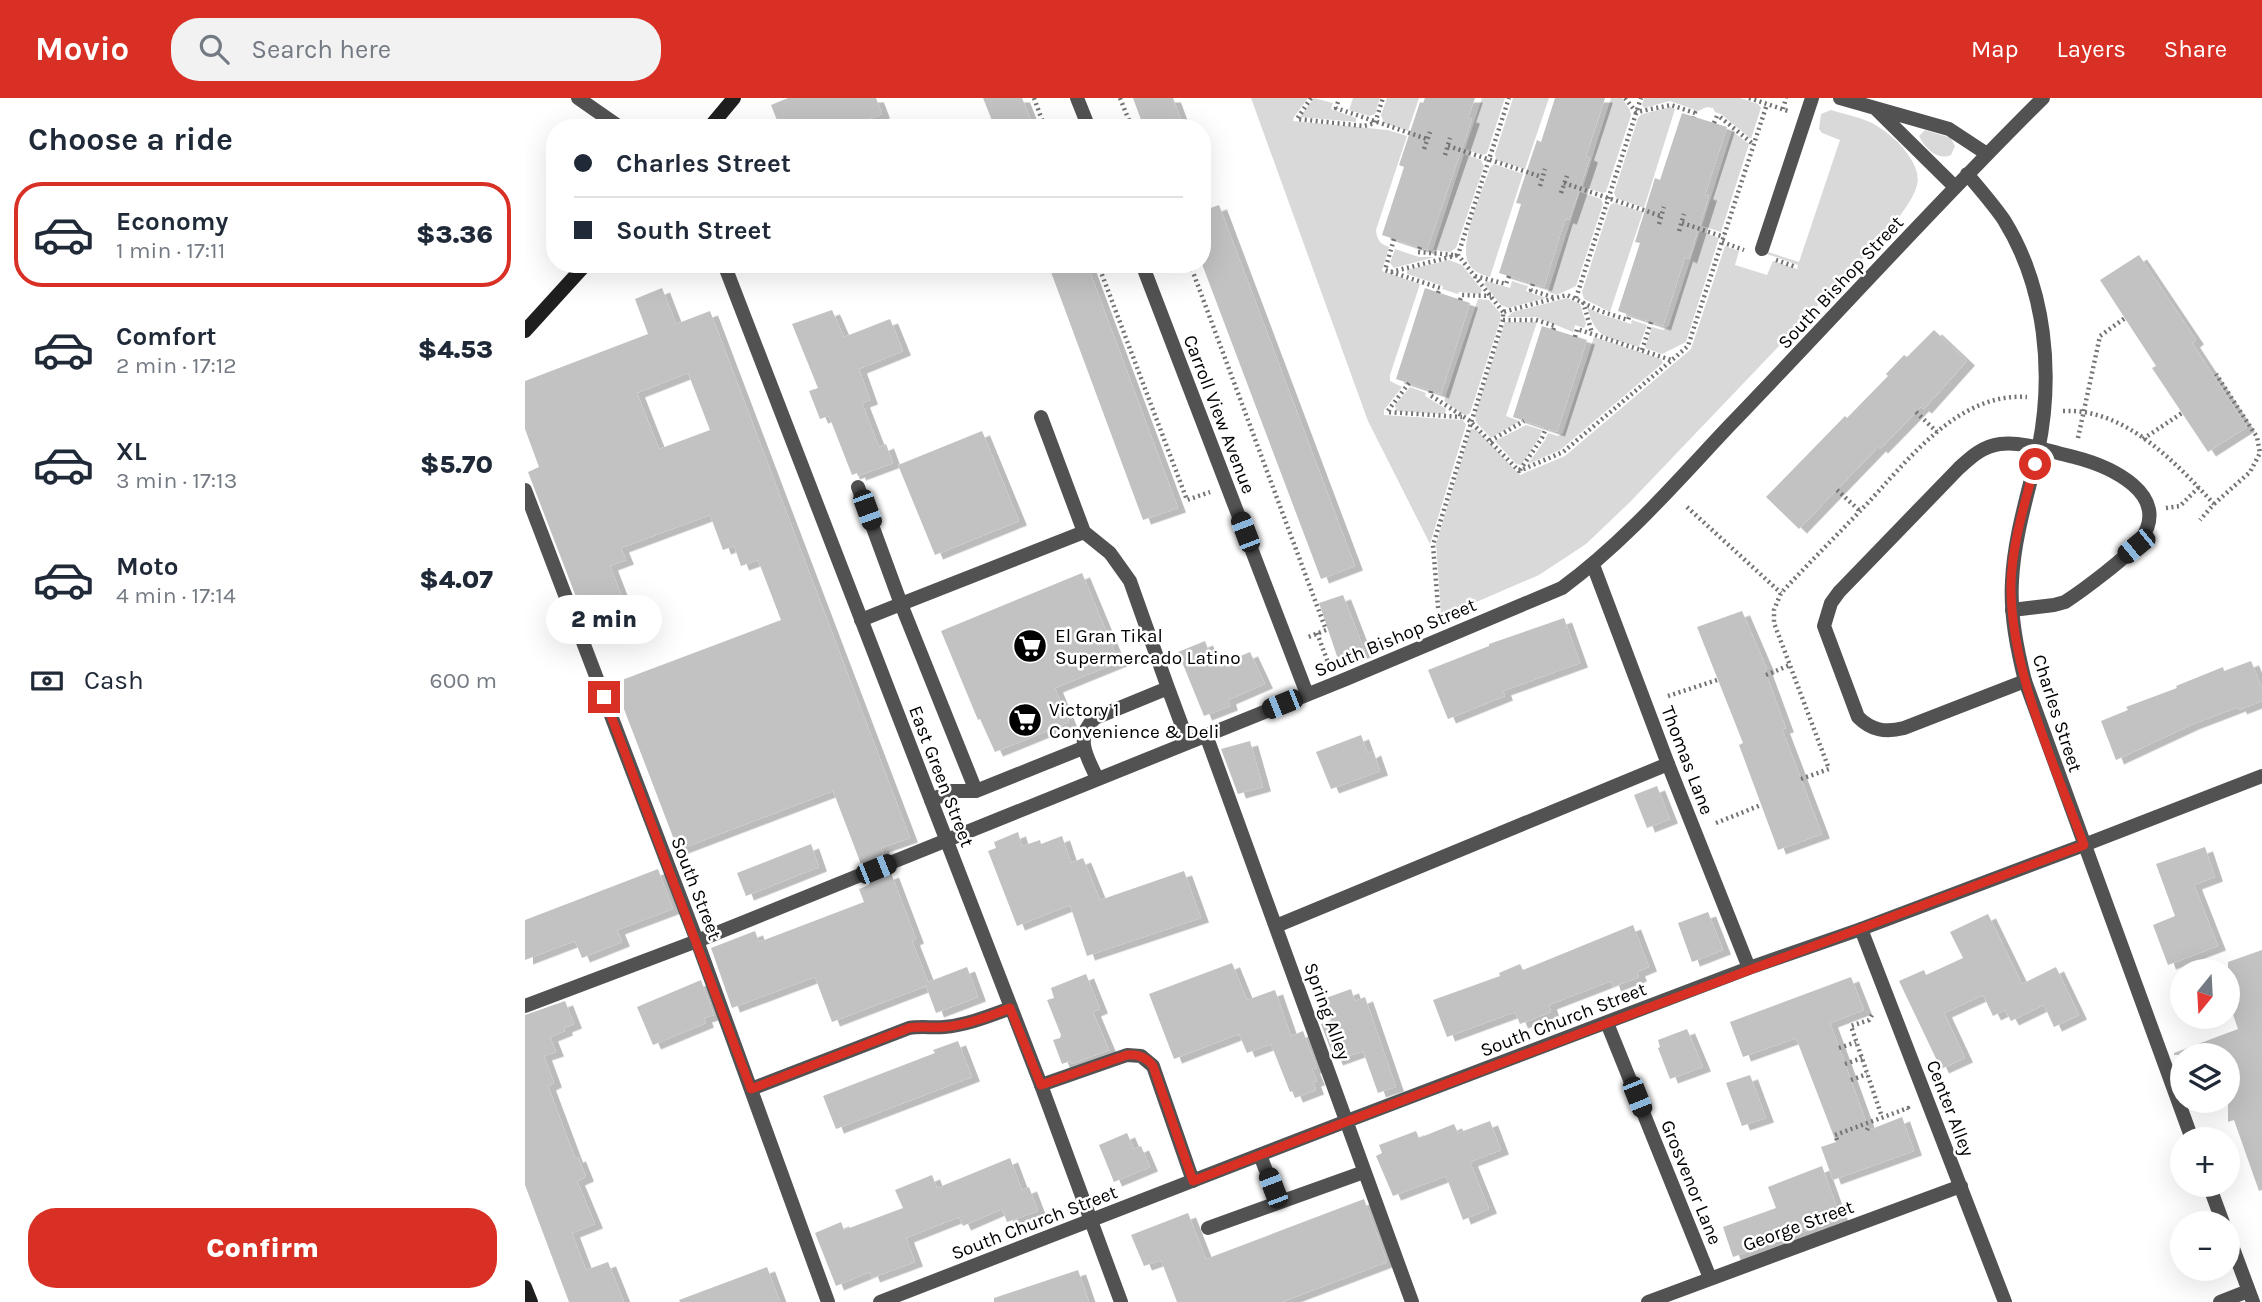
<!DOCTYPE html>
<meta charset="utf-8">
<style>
:root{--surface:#fff;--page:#f2f2f3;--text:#1f2937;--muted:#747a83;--line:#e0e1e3;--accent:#d93025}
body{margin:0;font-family:Karla,sans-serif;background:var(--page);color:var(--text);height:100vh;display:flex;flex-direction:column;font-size:26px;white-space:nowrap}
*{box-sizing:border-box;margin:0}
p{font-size:23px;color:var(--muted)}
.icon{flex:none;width:38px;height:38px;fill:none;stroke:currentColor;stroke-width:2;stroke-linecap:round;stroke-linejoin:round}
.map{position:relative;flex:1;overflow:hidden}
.panel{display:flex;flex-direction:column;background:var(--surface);width:525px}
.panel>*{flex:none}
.hud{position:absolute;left:21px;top:21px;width:665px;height:154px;border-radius:28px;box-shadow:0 7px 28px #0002;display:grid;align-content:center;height:154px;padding:0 28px;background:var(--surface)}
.needle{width:46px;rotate:198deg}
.tools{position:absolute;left:1645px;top:861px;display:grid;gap:14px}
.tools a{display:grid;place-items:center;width:70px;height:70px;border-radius:50%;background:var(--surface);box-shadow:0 7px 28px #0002;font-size:35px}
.end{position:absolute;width:32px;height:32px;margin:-16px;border:9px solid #d93025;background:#fff;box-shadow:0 0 0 4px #fff}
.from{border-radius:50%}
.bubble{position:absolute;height:49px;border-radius:24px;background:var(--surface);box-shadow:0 7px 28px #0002;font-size:23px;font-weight:800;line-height:49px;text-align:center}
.car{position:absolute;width:21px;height:42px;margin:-21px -10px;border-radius:9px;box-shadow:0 0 5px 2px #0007;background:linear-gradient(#222 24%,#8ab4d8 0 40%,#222 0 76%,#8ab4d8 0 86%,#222 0)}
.hud b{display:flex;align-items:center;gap:24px;height:66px;font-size:26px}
.hud b+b{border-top:2px solid var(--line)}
.hud i{width:18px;height:18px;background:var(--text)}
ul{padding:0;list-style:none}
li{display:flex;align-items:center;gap:21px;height:105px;margin:0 14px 10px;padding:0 14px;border:4px solid transparent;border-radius:28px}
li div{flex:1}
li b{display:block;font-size:26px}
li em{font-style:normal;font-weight:800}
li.current{border-color:var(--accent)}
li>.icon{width:63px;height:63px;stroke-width:1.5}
h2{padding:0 28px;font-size:32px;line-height:84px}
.pay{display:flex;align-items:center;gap:18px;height:77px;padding:0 28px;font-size:26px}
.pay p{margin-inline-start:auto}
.button{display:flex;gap:14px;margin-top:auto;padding:14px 28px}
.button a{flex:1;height:80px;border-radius:28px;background:var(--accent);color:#fff;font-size:28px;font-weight:800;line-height:80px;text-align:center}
header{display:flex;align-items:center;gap:42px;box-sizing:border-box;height:98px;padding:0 35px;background:var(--accent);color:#fff}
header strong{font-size:33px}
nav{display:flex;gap:38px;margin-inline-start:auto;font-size:24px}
.search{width:490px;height:63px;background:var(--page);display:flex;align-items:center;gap:18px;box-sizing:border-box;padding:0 24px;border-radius:28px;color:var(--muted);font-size:26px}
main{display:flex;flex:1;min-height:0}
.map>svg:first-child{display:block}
.green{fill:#d9d9d9}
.building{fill:#c2c2c2;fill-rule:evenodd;filter:url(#shadow)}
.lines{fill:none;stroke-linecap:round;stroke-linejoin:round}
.path{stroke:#747474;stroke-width:4.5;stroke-dasharray:2 3.5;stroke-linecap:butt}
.service{stroke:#525252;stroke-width:14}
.minor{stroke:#525252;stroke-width:14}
.tertiary{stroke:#525252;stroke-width:14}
.secondary{stroke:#1f1f1f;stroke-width:14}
.route{stroke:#d93025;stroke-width:9}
.labels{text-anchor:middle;stroke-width:5;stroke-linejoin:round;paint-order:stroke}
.street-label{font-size:19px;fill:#000;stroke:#fff}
.poi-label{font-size:19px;fill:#000;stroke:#fff;text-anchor:start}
</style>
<header>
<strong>Movio</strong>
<div class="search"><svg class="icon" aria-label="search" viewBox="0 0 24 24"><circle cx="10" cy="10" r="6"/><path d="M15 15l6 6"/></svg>Search here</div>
<nav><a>Map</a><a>Layers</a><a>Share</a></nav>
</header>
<main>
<section class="panel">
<h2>Choose a ride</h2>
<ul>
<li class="current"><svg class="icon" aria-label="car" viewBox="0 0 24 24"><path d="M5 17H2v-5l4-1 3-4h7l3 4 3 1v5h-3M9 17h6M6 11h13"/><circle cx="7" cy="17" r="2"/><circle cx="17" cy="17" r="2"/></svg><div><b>Economy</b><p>1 min · 17:11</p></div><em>$3.36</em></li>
<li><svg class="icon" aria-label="car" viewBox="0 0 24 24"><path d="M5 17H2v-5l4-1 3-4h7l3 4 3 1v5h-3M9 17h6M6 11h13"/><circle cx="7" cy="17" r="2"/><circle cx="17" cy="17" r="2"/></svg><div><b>Comfort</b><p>2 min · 17:12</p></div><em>$4.53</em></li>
<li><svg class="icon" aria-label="car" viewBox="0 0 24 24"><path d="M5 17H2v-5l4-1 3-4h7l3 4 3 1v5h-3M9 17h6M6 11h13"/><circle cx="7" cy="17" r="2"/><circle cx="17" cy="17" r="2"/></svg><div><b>XL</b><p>3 min · 17:13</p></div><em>$5.70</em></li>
<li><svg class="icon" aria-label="car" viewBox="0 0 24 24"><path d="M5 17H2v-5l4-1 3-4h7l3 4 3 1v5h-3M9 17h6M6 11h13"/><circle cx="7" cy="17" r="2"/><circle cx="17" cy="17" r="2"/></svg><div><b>Moto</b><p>4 min · 17:14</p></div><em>$4.07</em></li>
</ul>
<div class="pay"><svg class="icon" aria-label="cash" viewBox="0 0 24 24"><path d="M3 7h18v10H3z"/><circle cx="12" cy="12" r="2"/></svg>Cash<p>600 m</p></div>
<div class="button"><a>Confirm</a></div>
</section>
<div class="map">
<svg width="1737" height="1204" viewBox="0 0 1737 1204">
<defs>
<filter id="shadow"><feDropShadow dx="8" dy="4.5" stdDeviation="0" flood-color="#0004"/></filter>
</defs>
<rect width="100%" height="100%" fill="#fff"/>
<path class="green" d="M726 0H783L769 19 768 23 863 32 882 38 851 132C852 142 855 146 864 149L857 173 895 186 865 277V283L877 289 859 312V317L938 322 941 327 905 446 843 323Z
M789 0 808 5 806 11 831 20V24L775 19Z
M828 0H855L850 16 844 18 824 12Z
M862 0H894L883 33 859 25 856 17Z
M957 0H980L962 55 958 57 940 51Z
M988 0H1024L1000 71 971 62 970 56Z
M1086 0H1097L1105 12 1106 17 1081 94 1078 95 1058 89Z
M1119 0H1215L1233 6 1236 10 1226 41 1196 16 1190 14 1188 10 1182 9 1173 13 1145 3 1119 10 1117 7Z
M1145 9 1150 11 1119 110 1091 100 1089 95 1113 20 1117 16Z
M1306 12C1319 16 1334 19 1347 25 1366 35 1398 64 1392 87 1388 103 1373 119 1364 133L1105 404 1061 446 1014 477 919 518 916 516 911 446 946 331H951L995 377 1040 358 1166 251 1200 148 1214 153 1210 167 1242 177 1248 163 1272 171 1273 167 1242 156 1243 154 1274 164 1315 42 1297 35 1294 31 1296 16Z
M1400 32 1426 40 1430 48 1426 57C1412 63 1400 50 1394 38Z
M1207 33 1224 46 1196 134 1177 128Z
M939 56 956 62 959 68 931 150 925 154 908 152Z
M969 66 998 76 965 179C955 176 948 174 943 164 934 145 958 91 965 70Z
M1055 94 1076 101 1078 106 1051 188 1032 197 1023 194Z
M1089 105 1118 114 1085 214 1059 201 1057 194 1085 107Z
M1175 133 1194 140 1161 244 1137 256 1120 250 1127 229 1138 232 1144 228Z
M870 151 894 159H910L869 170 865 165Z
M924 162 937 167 957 192 955 196 934 194 933 196 917 191 918 188 882 176V172Z
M961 183 985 190 987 183 1003 188 1001 193 1021 200 983 210 976 207 959 186Z
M1042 200 1055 206 1061 225 1059 230 1050 227 1048 234 1011 219H982L988 214Z
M953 201 964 202 975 215V223L945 315 941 318 919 303Z
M1062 209 1075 216 1106 226 1107 222 1122 227 1114 249C1084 239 1071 243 1062 209Z
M980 224H1012L981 318 995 323 966 340 951 324 950 317Z
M1069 239 1136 261 1138 265 1035 352 1003 366 1020 342 1023 335 1033 338 1038 335Z
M885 289 901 295 900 298 921 311 920 316 871 313 870 307Z
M1001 327 1017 332 1014 340 996 367 991 366 970 343Z"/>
<path class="building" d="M263 0H351L357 16 322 30H255L246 7Z
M458 0H497L509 30H470Z
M608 0H648L659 30H619Z
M900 0H950L943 20 947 21 902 152 857 137 879 69 874 67 895 4 898 5Z
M1030 0H1080L1061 58 1065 60 1044 122 1040 121 1019 189 974 175 996 106 991 105 1012 42 1016 44Z
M1157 15 1202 29 1180 97 1184 98 1164 161 1160 159 1138 228 1093 213 1115 145 1110 144 1130 80 1135 82Z
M694 107 830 468 796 481 677 166V113Z
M1614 157 1671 242 1667 245 1722 329 1683 354 1627 270 1631 268 1575 182Z
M523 166H562L653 410 618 422Z
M137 190 151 226 185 213 385 740 356 750 359 757 336 766 308 693 153 752 89 585 256 522 233 462 216 468 209 448 198 452 185 417 96 450 101 462 85 468 98 502 58 517 3 374 14 369 0 331V283L123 236 110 201ZM163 275 185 332 134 351 112 295Z
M900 190 945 205 916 296 871 281Z
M307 212 319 239 365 221 378 253 334 271 345 302 337 305 354 349 361 346 368 365 333 378 332 375 327 377 304 318 295 321 284 293 293 290 267 226Z
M1017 228 1062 242 1032 334 988 319Z
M1409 232 1442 263 1399 311 1396 309 1355 351 1353 349 1274 431 1241 399 1320 318 1322 320 1363 278 1361 276 1379 257 1382 259Z
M457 333 494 423 410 457 373 367Z
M557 475 594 564 530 590 544 624 470 654 455 621 453 622 416 533Z
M818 497 840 554 814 564 794 505Z
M1217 513 1242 571 1240 573 1261 630 1257 631 1297 736 1253 752 1214 647 1218 645 1172 529Z
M1039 520 1055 565 978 593 980 598 923 621 903 572 964 548V546Z
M680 543 690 569 725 554 740 586 703 602 705 608 679 618 653 554Z
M1726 563 1737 590V603L1714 612 1713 609 1666 627 1591 662 1576 623 1603 612 1601 609 1652 590 1651 588 1698 569 1699 573Z
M836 637 843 656 848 653 855 673 806 691 791 654Z
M725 643 738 689 713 696 696 651Z
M1132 688 1145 721 1122 730 1109 697Z
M493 734 497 748 515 742 516 746 537 738 546 765 558 760 575 802 659 773 676 820 562 858 545 807 492 828 463 753 471 750 469 744Z
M286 746 294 769 221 798 212 775Z
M1680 749 1690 779 1669 787 1693 848 1643 867 1628 827 1650 818 1631 766Z
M133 771 148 811 92 832 97 844 57 860 50 843 0 862V822Z
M366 775 391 841 387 843 403 884 442 869 453 899 411 915 401 888 307 924 290 879 207 910 186 850 230 833 234 844 339 804 334 791 344 787 343 784Z
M1183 814 1198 852 1167 864 1153 825Z
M1463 816 1497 886 1531 869 1554 917 1529 929 1519 907 1486 923 1480 912 1468 918 1458 897 1419 915 1440 960 1416 971 1374 883 1399 872 1401 877 1438 860 1425 834Z
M1108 827 1124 869 1112 874 1114 879 1088 889 1086 883 1024 907 1026 914 995 926 990 914 922 939 908 902 975 878 974 875 995 866 998 872Z
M1737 852V1092L1734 1093 1709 1022 1703 1024V957H1649V955L1713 931 1703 902V864Z
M707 865 722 902 750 892 766 938 778 933 792 970 787 971 792 983 788 984 791 992 770 1000 767 993 765 994 746 946 722 955 714 936 649 961 624 896Z
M561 876 575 911 568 914 584 952 547 966 545 963 537 966 528 942 535 940 536 937 522 902 529 900 526 890Z
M1326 879 1339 912 1305 925 1319 963 1344 1032 1377 1019 1389 1053 1308 1082 1296 1049 1311 1044 1271 940 1218 959 1205 924Z
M176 882 189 917 179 920 181 925 128 947 112 909Z
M826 891 830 903 840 899 871 989 853 995 838 953 810 963 796 926 806 922 798 901Z
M40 903 49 926 39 930 40 933 25 939 31 954 19 958 29 985 23 988 50 1060 53 1059 61 1079 52 1083 70 1126 47 1135 61 1172 83 1164 99 1204H44L0 1087V917Z
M1162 931 1178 969 1145 981 1133 950 1135 949 1133 942Z
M433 943 447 979 311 1031 298 998 410 955 408 952Z
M1225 977 1241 1020 1217 1028 1201 985Z
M965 1023 976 1052 945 1064 964 1111 938 1122 921 1078 868 1098 851 1058 857 1055 854 1047 891 1033 894 1040 929 1026 933 1035Z
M602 1035 609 1051 616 1048 625 1069 589 1084 574 1047Z
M485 1060 497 1092 504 1089 513 1113 482 1124 477 1111 438 1128 434 1119 381 1140 390 1164 347 1180 345 1174 311 1188 290 1135 316 1124 319 1132 378 1110 370 1092 407 1077 412 1090Z
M1297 1068 1316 1121 1208 1159 1198 1129 1251 1110 1243 1089Z
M839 1101 862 1164 757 1204H652L636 1162 619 1168 606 1137 663 1115 681 1161Z
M242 1169 255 1204H155L154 1202Z
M553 1172 564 1204H469V1200Z"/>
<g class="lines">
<path class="path" d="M509 0 520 30
M595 0 607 30
M786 0 772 21 839 28 850 25 858 0
M1100 0 1111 14 1146 7 1170 15 1169 19
M1224 0 1263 13
M813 4 811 10 902 41
M1258 11 1261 0
M1189 25 1192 18 1195 19 1228 46
M923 48 1017 79
M899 51 905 34
M920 57 925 40
M1039 85 1136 118
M1015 88 1020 71
M1036 95 1042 78
M1157 125 1199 139
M1134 126 1139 109
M1154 133 1159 116
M869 141 860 172 915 190 913 195
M1197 144 1219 152
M895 149 893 154 929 157
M1251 162 1271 169
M573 166 662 402 685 394
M665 166 801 532 781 540
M866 174 933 157
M950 178 981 186 984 178
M1008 186 1006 192 1030 200
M1051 200 1116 0
M935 202 937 197 966 198
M1058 204 1067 235
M978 214 933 157 984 0
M978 222H1011L1030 228 1028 232
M1050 239 1052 231 1146 262
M1117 252 1126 224
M884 285 862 314 937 319
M906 293 905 297 945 323 994 373 1038 354 1147 262 1163 248 1242 6
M1538 313C1600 310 1650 364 1689 406L1675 422
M1391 314 1412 334
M1553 340 1575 238 1600 220
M1618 341 1657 315
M965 343 999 323
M995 372 1017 340 1021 330
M1312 392 1335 413
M1689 406 1725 374 1735 355 1732 339 1691 276
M1162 409 1256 495
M1641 410 1655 408 1674 389
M914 521 908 447 978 222V214L1042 197 1075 213 1103 222 1105 217
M792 535 804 567
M1241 577 1265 567
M1143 598 1192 582
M1276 681 1304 671 1249 525V512L1256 495C1283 466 1311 438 1338 410 1382 364 1432 294 1502 299
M1191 725 1236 707
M1347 917 1344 922 1326 928 1357 1019
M1314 950 1331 944
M1320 966 1337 960
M1326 982 1342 976
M1342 1032 1343 1030 1346 1031
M1312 1042 1310 1037 1383 1010 1384 1012"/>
<path class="service" d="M1237 151 1287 0
M516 319 559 434
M333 389 376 506 559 434 585 455 605 483 643 590
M0 392 172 843 303 1204
M1487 512 1529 507 1540 504C1557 493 1604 458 1615 443 1649 396 1584 368 1549 359 1526 354 1499 343 1475 346 1458 348 1446 359 1434 370L1314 494 1306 505 1299 528 1333 619C1346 632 1360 635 1379 630L1500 583
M336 522 376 506 451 693
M681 637 887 1204
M572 680C562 659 549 639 570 620L643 590 663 644
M406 702 427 693H451L558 650
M751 828 1143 666
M1336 831 1480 1204
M1082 925 1185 1180
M516 987 602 957 616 958 628 968 668 1083
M226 991 384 930C396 928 407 930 419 929 442 927 464 918 486 910
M735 1057 753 1104
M683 1130 839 1074
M1123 1204 1436 1088"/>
<path class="minor" d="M53 0 96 30
M552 0 564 30
M1315 0 1424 31 1462 56
M1350 10 1430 89
M1442 76C1455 91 1468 106 1479 122 1521 190 1529 276 1513 353 1503 396 1489 439 1487 483 1485 517 1492 551 1500 583L1667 1041
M617 166 782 596
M1068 467 1143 666 1224 870
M0 908 172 843 821 581 1037 490C1100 444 1152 383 1205 327 1310 218 1411 106 1518 0
M1684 1087 1698 1125
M1703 1137 1728 1204
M355 1204 822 1023 1224 870 1336 831 1559 747 1737 678
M1695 1204 1723 1193"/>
<path class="tertiary" d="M199 166 516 987 596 1204"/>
<path class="secondary" d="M184 30 209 0
M0 233 61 166
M0 1189 6 1204"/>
</g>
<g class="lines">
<path class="route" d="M79 599 226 991 384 930C396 928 407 930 419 929 442 927 464 919 485 910L516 987 602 957C613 956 621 959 628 968L668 1083C964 967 1262 859 1559 747 1530 668 1485 572 1486 486 1487 446 1500 405 1510 366"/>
</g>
<defs>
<g id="supermarket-disc" transform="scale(1.75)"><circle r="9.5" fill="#000" stroke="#fff"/><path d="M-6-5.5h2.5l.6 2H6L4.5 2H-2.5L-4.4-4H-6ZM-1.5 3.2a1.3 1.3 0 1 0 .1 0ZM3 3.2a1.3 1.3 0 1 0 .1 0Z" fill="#fff"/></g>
</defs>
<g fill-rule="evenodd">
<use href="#supermarket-disc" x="505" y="548"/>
<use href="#supermarket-disc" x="500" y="622"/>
</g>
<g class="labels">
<g class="street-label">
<text transform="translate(1315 184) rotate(-47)" y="7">South Bishop Street</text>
<text transform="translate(695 316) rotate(69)" y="7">Carroll View Avenue</text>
<text transform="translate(870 539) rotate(-23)" y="7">South Bishop Street</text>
<text transform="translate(1533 615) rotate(72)" y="7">Charles Street</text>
<text transform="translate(1163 662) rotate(69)" y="7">Thomas Lane</text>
<text transform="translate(417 678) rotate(69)" y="7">East Green Street</text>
<text transform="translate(172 790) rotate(69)" y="7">South Street</text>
<text transform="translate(803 913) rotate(70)" y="7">Spring Alley</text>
<text transform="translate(1038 921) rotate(-21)" y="7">South Church Street</text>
<text transform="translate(1426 1010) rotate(69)" y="7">Center Alley</text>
<text transform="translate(1167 1084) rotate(68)" y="7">Grosvenor Lane</text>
<text transform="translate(509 1124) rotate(-21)" y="7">South Church Street</text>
<text transform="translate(1273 1127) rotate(-20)" y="7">George Street</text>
</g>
<g class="poi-label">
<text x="530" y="544">El Gran Tikal<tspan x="530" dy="22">Supermercado Latino</tspan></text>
<text x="524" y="618">Victory 1<tspan x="524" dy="22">Convenience &amp; Deli</tspan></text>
</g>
</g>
</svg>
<div class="tools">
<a><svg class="needle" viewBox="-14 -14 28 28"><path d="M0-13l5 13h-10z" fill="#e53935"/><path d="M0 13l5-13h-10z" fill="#747a83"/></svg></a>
<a><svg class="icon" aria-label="layers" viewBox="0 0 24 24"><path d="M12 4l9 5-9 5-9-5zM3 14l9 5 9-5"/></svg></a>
<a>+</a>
<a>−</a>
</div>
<i class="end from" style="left:1510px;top:366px"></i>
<i class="end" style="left:79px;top:599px"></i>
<div class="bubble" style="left:21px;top:497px;width:116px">2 min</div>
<i class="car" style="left:342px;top:412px;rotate:160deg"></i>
<i class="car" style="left:720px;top:434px;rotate:339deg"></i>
<i class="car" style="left:1611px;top:448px;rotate:231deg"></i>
<i class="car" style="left:757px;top:606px;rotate:248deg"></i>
<i class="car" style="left:351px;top:771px;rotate:68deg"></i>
<i class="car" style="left:1112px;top:999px;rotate:158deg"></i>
<i class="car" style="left:748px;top:1090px;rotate:339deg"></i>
<div class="hud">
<b><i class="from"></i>Charles Street</b>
<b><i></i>South Street</b>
</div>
</div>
</main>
